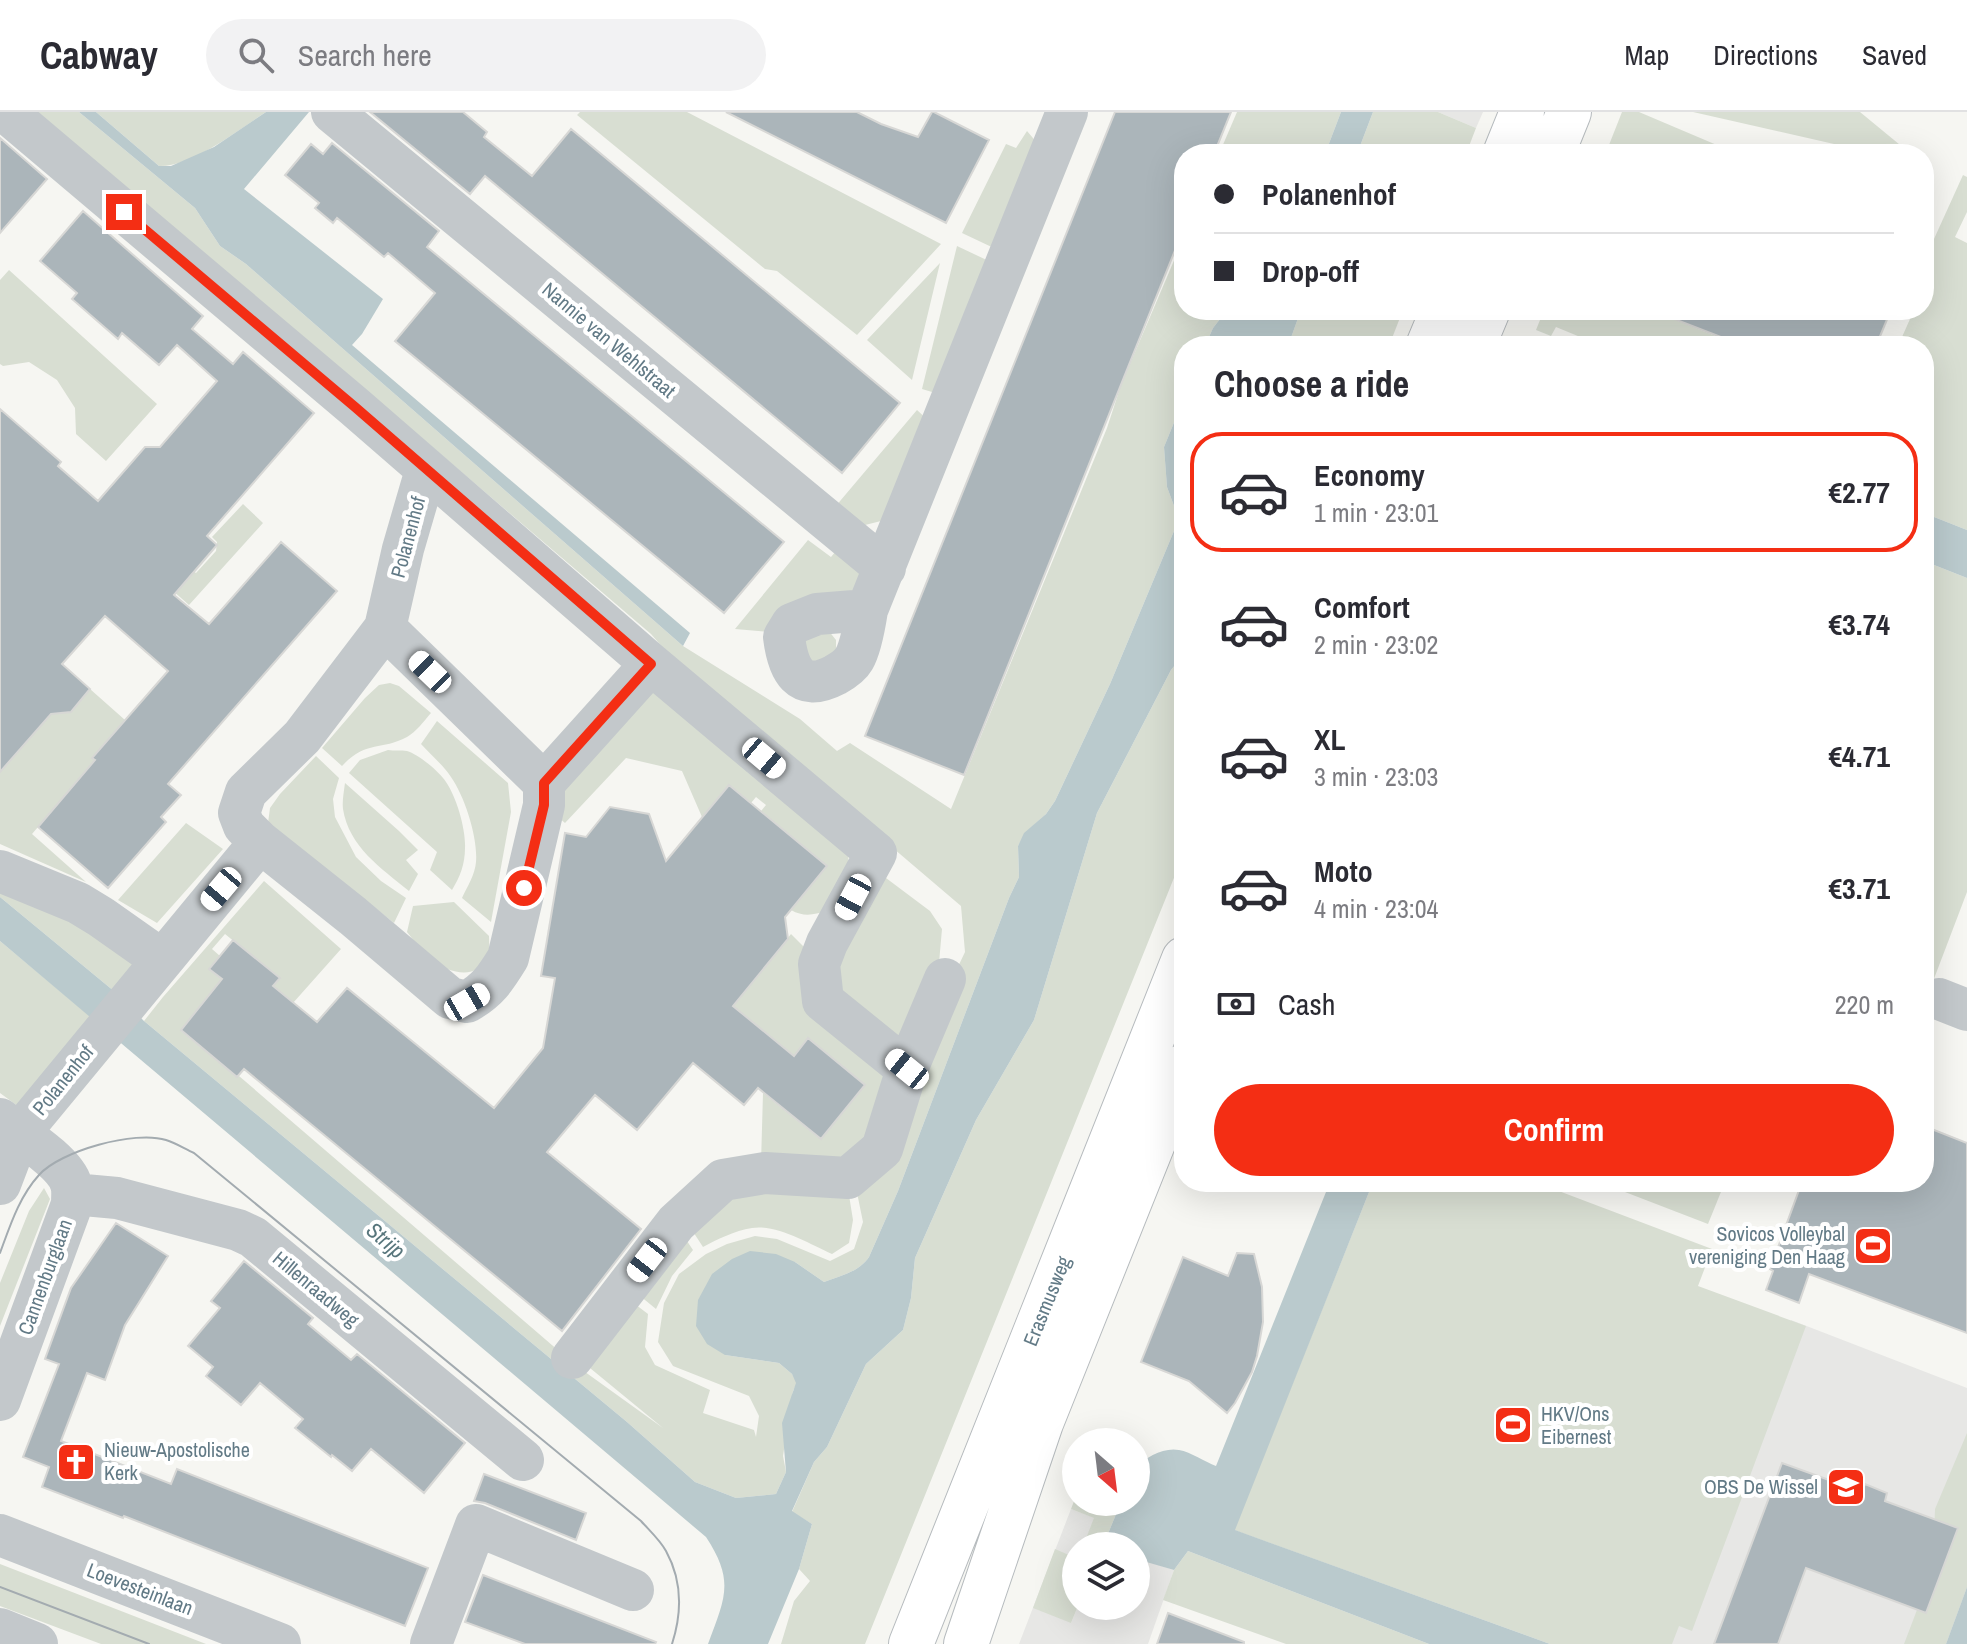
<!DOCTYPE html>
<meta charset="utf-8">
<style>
:root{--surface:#fff;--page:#f2f2f3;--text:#2b2b33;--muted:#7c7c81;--line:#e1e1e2;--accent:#f42e14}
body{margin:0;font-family:"Archivo Narrow",sans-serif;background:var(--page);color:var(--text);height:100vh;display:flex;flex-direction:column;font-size:30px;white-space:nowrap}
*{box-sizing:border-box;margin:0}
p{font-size:26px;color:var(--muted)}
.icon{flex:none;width:44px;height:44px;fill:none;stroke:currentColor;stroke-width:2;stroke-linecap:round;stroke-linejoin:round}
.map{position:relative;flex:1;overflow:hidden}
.drawer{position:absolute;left:1174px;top:224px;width:760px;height:856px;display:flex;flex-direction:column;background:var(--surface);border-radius:32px;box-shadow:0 8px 32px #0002}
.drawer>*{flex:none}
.guide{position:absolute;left:1174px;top:32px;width:760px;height:176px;border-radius:32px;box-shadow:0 8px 32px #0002;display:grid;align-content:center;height:176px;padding:0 40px;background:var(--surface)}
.needle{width:52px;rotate:152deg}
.controls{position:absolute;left:1062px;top:1316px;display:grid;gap:16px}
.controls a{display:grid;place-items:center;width:88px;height:88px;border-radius:50%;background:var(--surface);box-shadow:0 8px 32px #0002;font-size:40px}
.end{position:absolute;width:36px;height:36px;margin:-18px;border:10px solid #f42e14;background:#fff;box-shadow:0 0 0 4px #fff}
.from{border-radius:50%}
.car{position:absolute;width:24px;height:48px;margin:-24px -12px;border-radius:10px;box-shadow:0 0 6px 2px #0007;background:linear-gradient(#fff 24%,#345 0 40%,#fff 0 76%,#345 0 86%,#fff 0)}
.guide b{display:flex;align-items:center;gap:28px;height:76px;font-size:30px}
.guide b+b{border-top:2px solid var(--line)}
.guide i{width:20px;height:20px;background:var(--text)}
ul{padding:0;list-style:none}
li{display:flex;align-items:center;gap:24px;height:120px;margin:0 16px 12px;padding:0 24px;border:4px solid transparent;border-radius:32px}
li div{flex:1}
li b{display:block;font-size:30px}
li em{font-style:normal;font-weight:800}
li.current{border-color:var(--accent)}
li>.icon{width:72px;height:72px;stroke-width:1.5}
h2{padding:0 40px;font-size:36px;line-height:96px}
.pay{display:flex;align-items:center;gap:20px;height:88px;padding:0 40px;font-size:30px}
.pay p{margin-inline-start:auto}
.primary-button{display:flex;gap:16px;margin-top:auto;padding:16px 40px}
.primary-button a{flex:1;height:92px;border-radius:48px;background:var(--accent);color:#fff;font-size:32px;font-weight:800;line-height:92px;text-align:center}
header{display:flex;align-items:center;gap:48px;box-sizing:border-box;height:112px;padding:0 40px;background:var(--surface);border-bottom:2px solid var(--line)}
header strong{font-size:38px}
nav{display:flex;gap:44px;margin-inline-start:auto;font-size:28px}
.search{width:560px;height:72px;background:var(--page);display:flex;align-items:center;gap:20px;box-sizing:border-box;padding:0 28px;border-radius:44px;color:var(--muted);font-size:30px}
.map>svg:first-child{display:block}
.built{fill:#e7e7e5}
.green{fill:#d8ded2}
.water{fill:#bacacd}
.building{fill:#abb5ba;stroke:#d7d7d5;stroke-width:2}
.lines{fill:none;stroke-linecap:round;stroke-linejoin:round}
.major-casing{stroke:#b6bbbe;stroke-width:46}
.minor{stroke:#c3c8cb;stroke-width:42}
.major{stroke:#fff;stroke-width:44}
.tram{stroke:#a3abb0;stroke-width:2}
.route{stroke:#f42e14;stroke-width:10}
.labels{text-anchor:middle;stroke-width:8;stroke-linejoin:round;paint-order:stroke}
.street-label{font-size:20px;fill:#627a86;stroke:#fff}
.poi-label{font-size:20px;fill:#627a86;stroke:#fff;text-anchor:end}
.water-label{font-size:22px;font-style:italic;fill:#58767c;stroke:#fff}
</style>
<header>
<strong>Cabway</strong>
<div class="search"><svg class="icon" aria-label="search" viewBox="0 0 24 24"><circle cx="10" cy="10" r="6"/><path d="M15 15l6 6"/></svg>Search here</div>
<nav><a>Map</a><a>Directions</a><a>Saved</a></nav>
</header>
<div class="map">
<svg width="1967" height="1532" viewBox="0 0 1967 1532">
<rect width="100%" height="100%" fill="#f6f6f2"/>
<path class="built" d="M1438 0H1483L1476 16Z
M1791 1208 1967 1276V1475L1946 1532H1665Z
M1071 1397 1095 1406 1083 1434H1076L1071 1511 1078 1494H1136L1137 1446 1174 1458 1148 1532H1019Z"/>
<path class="green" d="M19 0H79L195 96 220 134 246 152 683 534 800 607 837 639 850 631 951 697 1107 316 1121 273 1184 125V198H1227L1213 216 1205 234H1184V286L1164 335 1167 375 1177 402 1174 419 1110 572 1055 689 1046 702 1025 721 1018 734 1019 765 1009 786 898 1079 869 1145C859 1160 840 1164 824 1170L795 1150 725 1243 779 1251 792 1262 797 1271 793 1279 783 1344 786 1360 776 1382 736 1386 695 1370 627 1310 144 909 163 885 264 769 341 837 293 891 273 874 279 866 225 822 212 837 220 844 209 857 222 868 181 919 237 965 239 964 574 1252 663 1316 579 1247 627 1186 648 1202 645 1235 655 1253 710 1278 703 1301 754 1318 756 1325 759 1304 749 1284 673 1254 658 1230 664 1191 679 1162 706 1142 727 1132 755 1124 777 1127 830 1149 854 1137 863 1110 855 1071 965 840 961 794 677 552 651 522 369 281Z
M96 0H266C238 18 192 55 159 54Z
M580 0H687L941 132 857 223 777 159 765 157 577 3Z
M1237 0H1341L1325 42H1219Z
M1373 0H1438L1476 16 1466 42H1357Z
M1622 0H1639L1738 42H1617L1607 38Z
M1693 0H1860L1911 42H1878Z
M1027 19 1038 32 998 138 962 121 1006 32 1016 36Z
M1963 63 1967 65V100L1955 125 1967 131V418L1924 401V234H1898L1914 198H1924V149Z
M957 134 993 151 942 283 922 277Z
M940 151 912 268 867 228Z
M9 158 157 292 106 349 76 322 75 296 57 268 29 250 3 254 0 252V168Z
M1301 198H1403L1389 234H1288Z
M1544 198H1650L1741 234H1602L1556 215 1551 224 1536 218Z
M917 298 931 311 885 408 865 413 835 395Z
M243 392 263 411 189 493 147 456 166 439 196 461 216 439 217 430 212 425Z
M808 428 831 445 841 433 867 472 771 520 735 517Z
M1924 449 1967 466V780L1924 893Z
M828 518 836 528V540L810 553 799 526Z
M1184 542V741L865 1532H781L794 1489 810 1469 799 1457 812 1412 792 1400 814 1350 827 1335 866 1252 903 1218 911 1186 915 1146 976 1008 1034 908 1097 701 1171 558Z
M390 571 399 574 431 601C424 609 416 620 407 625 381 639 366 628 342 654L322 636 365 586 379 573Z
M659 571 849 726 848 760 826 799C814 803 803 805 791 798L827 754 761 699 766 693 756 685 751 691 729 673 702 705 682 659 626 646 565 711 544 693Z
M90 577 125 608 93 645 95 648 32 722 86 770 0 732V660L57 595 70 600Z
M437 609 508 671 511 700 491 810 462 786C467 775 475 763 476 750 478 726 465 685 451 665 443 653 431 643 421 632Z
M388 638C394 639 401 638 407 639 418 642 440 660 446 670 457 686 466 718 465 736 465 752 460 765 452 778L430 758 437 740 349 661 360 648Z
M316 644 339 666 333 687 335 705 356 745 381 769 406 786 394 811 268 711 270 696 280 682Z
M345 671 399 719 418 738 406 748 418 762 409 779C381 756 349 735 343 697 342 689 344 679 345 671Z
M186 711 223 737 157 811 118 788Z
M886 766 930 799 942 817 939 851 899 931 827 884 875 768Z
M0 767 140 845 115 880 0 785Z
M454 790 489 824C489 830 490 838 488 844 479 868 450 862 433 849 423 842 415 830 407 820L413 794Z
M791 822 807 838 899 957 881 1029 846 1058 761 1051 763 981 820 1027 865 973 808 927 794 944 733 894Z
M0 829 91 905 19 995 0 981Z
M1373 1070H1535L1712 1137 1698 1174 1806 1214 1692 1519 1679 1514 1672 1532H1550L1234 1418Z
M1599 1070H1725L1708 1112Z
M44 1076 50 1087 0 1214V1171L29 1099Z
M848 1077 853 1108 849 1131 832 1142C809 1132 777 1112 752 1116 734 1119 718 1127 703 1135L688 1112 717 1082Z
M681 1120 693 1138 672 1164 656 1197 634 1179Z
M1967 1321V1475L1946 1532H1904L1933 1456 1935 1397Z
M1076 1384V1390H1121L1103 1434H1083L1094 1406 1071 1397Z
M1055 1437 1076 1446V1494H1078L1071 1511 1033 1496Z
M1188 1439 1429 1532H1286L1163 1488 1174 1458Z
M0 1452 206 1532H101L0 1494Z"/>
<path class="water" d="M79 0H96L159 54H171L214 35 266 0H309L244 77 383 187 362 222 352 233 690 521 683 534 246 152 220 134 195 96Z
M1341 0H1373L1357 42H1325Z
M1227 198H1301L1288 234H1205L1213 216Z
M1184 286V542L1171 558 1097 701 1034 908 976 1008 915 1146 911 1186 903 1218 866 1252 827 1335 814 1350 792 1399 812 1412 799 1457 768 1532H708C725 1486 735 1469 706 1425L0 829V785L115 880 144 909 627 1310 695 1370 736 1386 776 1382 786 1360 782 1311 796 1271 792 1262 779 1251 725 1243 707 1232 696 1214 698 1188 712 1162 732 1147 750 1139 776 1142 795 1150 824 1170C840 1164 859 1160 869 1145L898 1079 1009 786 1019 765 1018 734 1024 721 1046 702 1055 689 1110 572 1174 419 1177 402 1167 375 1164 335Z
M1924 401 1967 418V466L1924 449Z
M1330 1070H1373L1235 1418 1550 1532H1429L1188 1439 1174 1458 1136 1447V1434H1103L1121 1390H1136V1355C1146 1345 1164 1335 1179 1338 1191 1340 1205 1350 1216 1354Z
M1967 1475V1532H1946Z"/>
<path class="building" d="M370 0H463L487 20 484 25 532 64 571 17 900 291 842 361 485 64 470 82Z
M726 0H857L881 12 918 25 932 0H934L989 28 946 111Z
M1115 0H1231L1214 42H1184V116L964 663 865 624Z
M0 26 47 67 0 121Z
M332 31 439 119 427 135 784 430 724 501 395 229 435 181 388 141 384 145 337 106 333 111 315 96 319 91 285 63 311 32 323 42Z
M83 99 203 204 192 217 233 252 243 240 314 301 207 424 217 433 174 483 209 512 281 430 337 479 168 672 181 683 161 705 166 710 108 776 38 715 95 648 92 646 168 559 105 504 62 552 90 577 71 600 51 602 0 660V297L61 350 58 354 98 389 145 335H160L217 269 177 233 159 253 122 221 118 227 72 187 77 181 40 149Z
M1657 198H1891L1876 234H1744L1656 200Z
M729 673 827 754 785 805 788 827 733 894 794 944 808 926 865 973 821 1027 758 976 744 993 693 951 637 1018 595 983 547 1040 641 1117 562 1219 244 957 237 965 181 918 222 867 209 857 233 828 280 866 273 874 317 910 347 876 494 996 543 936 555 866 541 864 565 721 586 725 610 695 649 702 666 749Z
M1924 1014 1967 1031V1221L1809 1162 1799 1191 1766 1178 1773 1159 1770 1157 1802 1070H1924Z
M116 1111 168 1144 125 1213 105 1268 87 1261 61 1329 171 1372 177 1357 428 1456 405 1514 124 1404 123 1406 42 1375 49 1355 23 1345 59 1252 45 1247 71 1176Z
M1237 1141 1254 1142 1262 1175 1263 1210 1257 1244 1252 1260 1235 1291 1227 1301 1189 1269 1141 1250 1183 1145 1228 1164Z
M244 1149 313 1206 308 1212 351 1248 357 1242 465 1331 424 1381 371 1337 352 1359 332 1343 331 1345 295 1316 303 1307 260 1271 241 1293 206 1264 213 1255 188 1234 220 1196 211 1189Z
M1782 1351 1862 1380 1865 1372 1887 1381 1885 1389 1958 1416 1926 1501 1806 1456 1778 1532H1714Z
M484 1362 586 1401 576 1428 485 1391 474 1389Z
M483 1463 656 1530 655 1532H525L465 1510Z
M1168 1501 1244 1530V1532H1157Z"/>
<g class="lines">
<g class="major-casing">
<path id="major" d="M1505 42 1522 0
M1552 42 1569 0
M1428 234 1443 198
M1473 234 1488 198
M911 1532 1184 847
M966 1532 1041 1311 1184 954"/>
</g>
<path class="minor" d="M6 0 355 295 651 552 544 671V693L508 846C495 867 488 878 467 890L450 886 353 804 260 730 244 714 239 701 246 680 302 625 385 516 403 437 426 358
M332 0 885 456
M867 498 817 502 792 512 784 525C788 557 799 582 835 563 842 559 850 554 854 547 860 537 865 511 867 498L1067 0
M385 516 544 671
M0 759 78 791 101 805 162 848
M1939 887 1967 898
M907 957 945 867
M0 1007C19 1022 65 1050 71 1072 73 1078 72 1085 72 1092L0 1288
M0 1072 19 1022 260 730
M73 1082 117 1086 238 1118 253 1125 523 1348
M572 1246 676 1111 723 1068 765 1061 848 1066 882 1037 907 957 823 889 819 852 827 831 876 741 651 552
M0 1423 280 1532
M0 1517 37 1532
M431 1532 476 1413 633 1478"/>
<use href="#major" class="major"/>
<path class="tram" d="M0 1141C10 1114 19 1085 39 1063 60 1039 135 1018 166 1028 176 1031 185 1037 194 1041L641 1409C649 1418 660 1428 666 1439 682 1468 682 1501 672 1532
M0 1475 149 1532"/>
</g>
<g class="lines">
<path class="route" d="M124 100 355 295 651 552 544 671V693L524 776"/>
</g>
<defs>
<g id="stadium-square" transform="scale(2)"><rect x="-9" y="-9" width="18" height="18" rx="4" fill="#f42e14" stroke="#fff"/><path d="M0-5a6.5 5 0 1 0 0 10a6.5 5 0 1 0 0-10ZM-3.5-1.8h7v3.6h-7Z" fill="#fff"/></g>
<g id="church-square" transform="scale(2)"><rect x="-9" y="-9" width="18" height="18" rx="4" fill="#f42e14" stroke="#fff"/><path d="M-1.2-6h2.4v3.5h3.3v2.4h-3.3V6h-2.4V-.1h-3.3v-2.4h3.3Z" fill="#fff"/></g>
<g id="school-square" transform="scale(2)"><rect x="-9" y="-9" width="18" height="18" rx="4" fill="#f42e14" stroke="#fff"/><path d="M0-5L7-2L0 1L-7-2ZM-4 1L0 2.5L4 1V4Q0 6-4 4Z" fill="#fff"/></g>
</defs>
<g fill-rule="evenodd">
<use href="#stadium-square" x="1873" y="1134"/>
<use href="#stadium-square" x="1513" y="1313"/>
<use href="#church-square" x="76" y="1350"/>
<use href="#school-square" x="1846" y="1375"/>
</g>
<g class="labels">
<g class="street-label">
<text transform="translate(609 228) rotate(40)" y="7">Nannie van Wehlstraat</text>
<text transform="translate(408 425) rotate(-75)" y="7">Polanenhof</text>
<text transform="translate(63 968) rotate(-51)" y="7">Polanenhof</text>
<text transform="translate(45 1165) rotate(-70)" y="7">Cannenburglaan</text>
<text transform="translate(316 1177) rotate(40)" y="7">Hillenraadweg</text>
<text transform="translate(1047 1189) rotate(-68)" y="7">Erasmusweg</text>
<text transform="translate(140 1477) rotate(21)" y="7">Loevesteinlaan</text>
</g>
<g class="poi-label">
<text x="1845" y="1129">Sovicos Volleybal<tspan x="1845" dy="23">vereniging Den Haag</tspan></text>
<text x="1541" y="1309" text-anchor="start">HKV/Ons<tspan x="1541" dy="23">Eibernest</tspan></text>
<text x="104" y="1345" text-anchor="start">Nieuw-Apostolische<tspan x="104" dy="23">Kerk</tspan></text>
<text x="1818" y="1382">OBS De Wissel</text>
</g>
<g class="water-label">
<text transform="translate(386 1128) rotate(40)" y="8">Strijp</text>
</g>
</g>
</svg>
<div class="controls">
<a><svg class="needle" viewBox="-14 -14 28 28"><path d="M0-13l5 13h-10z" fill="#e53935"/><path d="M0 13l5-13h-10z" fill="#7c7c81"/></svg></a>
<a><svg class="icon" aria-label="layers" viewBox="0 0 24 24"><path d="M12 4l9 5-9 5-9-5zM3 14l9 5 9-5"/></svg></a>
</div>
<i class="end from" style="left:524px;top:776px"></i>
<i class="end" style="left:124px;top:100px"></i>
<i class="car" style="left:430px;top:560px;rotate:314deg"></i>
<i class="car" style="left:764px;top:646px;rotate:130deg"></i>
<i class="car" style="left:221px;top:777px;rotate:220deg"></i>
<i class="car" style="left:853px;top:785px;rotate:208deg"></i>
<i class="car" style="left:467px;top:890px;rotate:60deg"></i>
<i class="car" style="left:907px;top:957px;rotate:309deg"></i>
<i class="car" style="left:647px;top:1148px;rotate:218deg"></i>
<div class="guide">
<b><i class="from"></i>Polanenhof</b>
<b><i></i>Drop-off</b>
</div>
<section class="drawer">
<h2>Choose a ride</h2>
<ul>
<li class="current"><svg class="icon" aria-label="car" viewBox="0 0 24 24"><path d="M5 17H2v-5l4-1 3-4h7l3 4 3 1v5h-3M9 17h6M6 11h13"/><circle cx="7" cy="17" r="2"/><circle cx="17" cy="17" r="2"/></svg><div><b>Economy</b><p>1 min · 23:01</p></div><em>€2.77</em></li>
<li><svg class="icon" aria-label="car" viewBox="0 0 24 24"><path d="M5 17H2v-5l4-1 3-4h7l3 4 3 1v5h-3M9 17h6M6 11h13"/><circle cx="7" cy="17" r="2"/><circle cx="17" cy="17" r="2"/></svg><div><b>Comfort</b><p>2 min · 23:02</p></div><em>€3.74</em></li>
<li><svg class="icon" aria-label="car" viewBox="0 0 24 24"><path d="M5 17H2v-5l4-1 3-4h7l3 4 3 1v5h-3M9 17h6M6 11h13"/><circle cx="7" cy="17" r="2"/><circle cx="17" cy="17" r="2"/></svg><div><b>XL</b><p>3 min · 23:03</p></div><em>€4.71</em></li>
<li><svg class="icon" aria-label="car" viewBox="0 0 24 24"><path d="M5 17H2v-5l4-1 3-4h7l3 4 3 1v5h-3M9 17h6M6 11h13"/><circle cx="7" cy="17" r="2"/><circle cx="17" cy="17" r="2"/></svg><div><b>Moto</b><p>4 min · 23:04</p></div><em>€3.71</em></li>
</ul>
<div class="pay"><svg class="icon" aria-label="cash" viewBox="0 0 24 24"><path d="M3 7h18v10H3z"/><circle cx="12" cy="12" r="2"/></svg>Cash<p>220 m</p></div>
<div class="primary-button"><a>Confirm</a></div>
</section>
</div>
